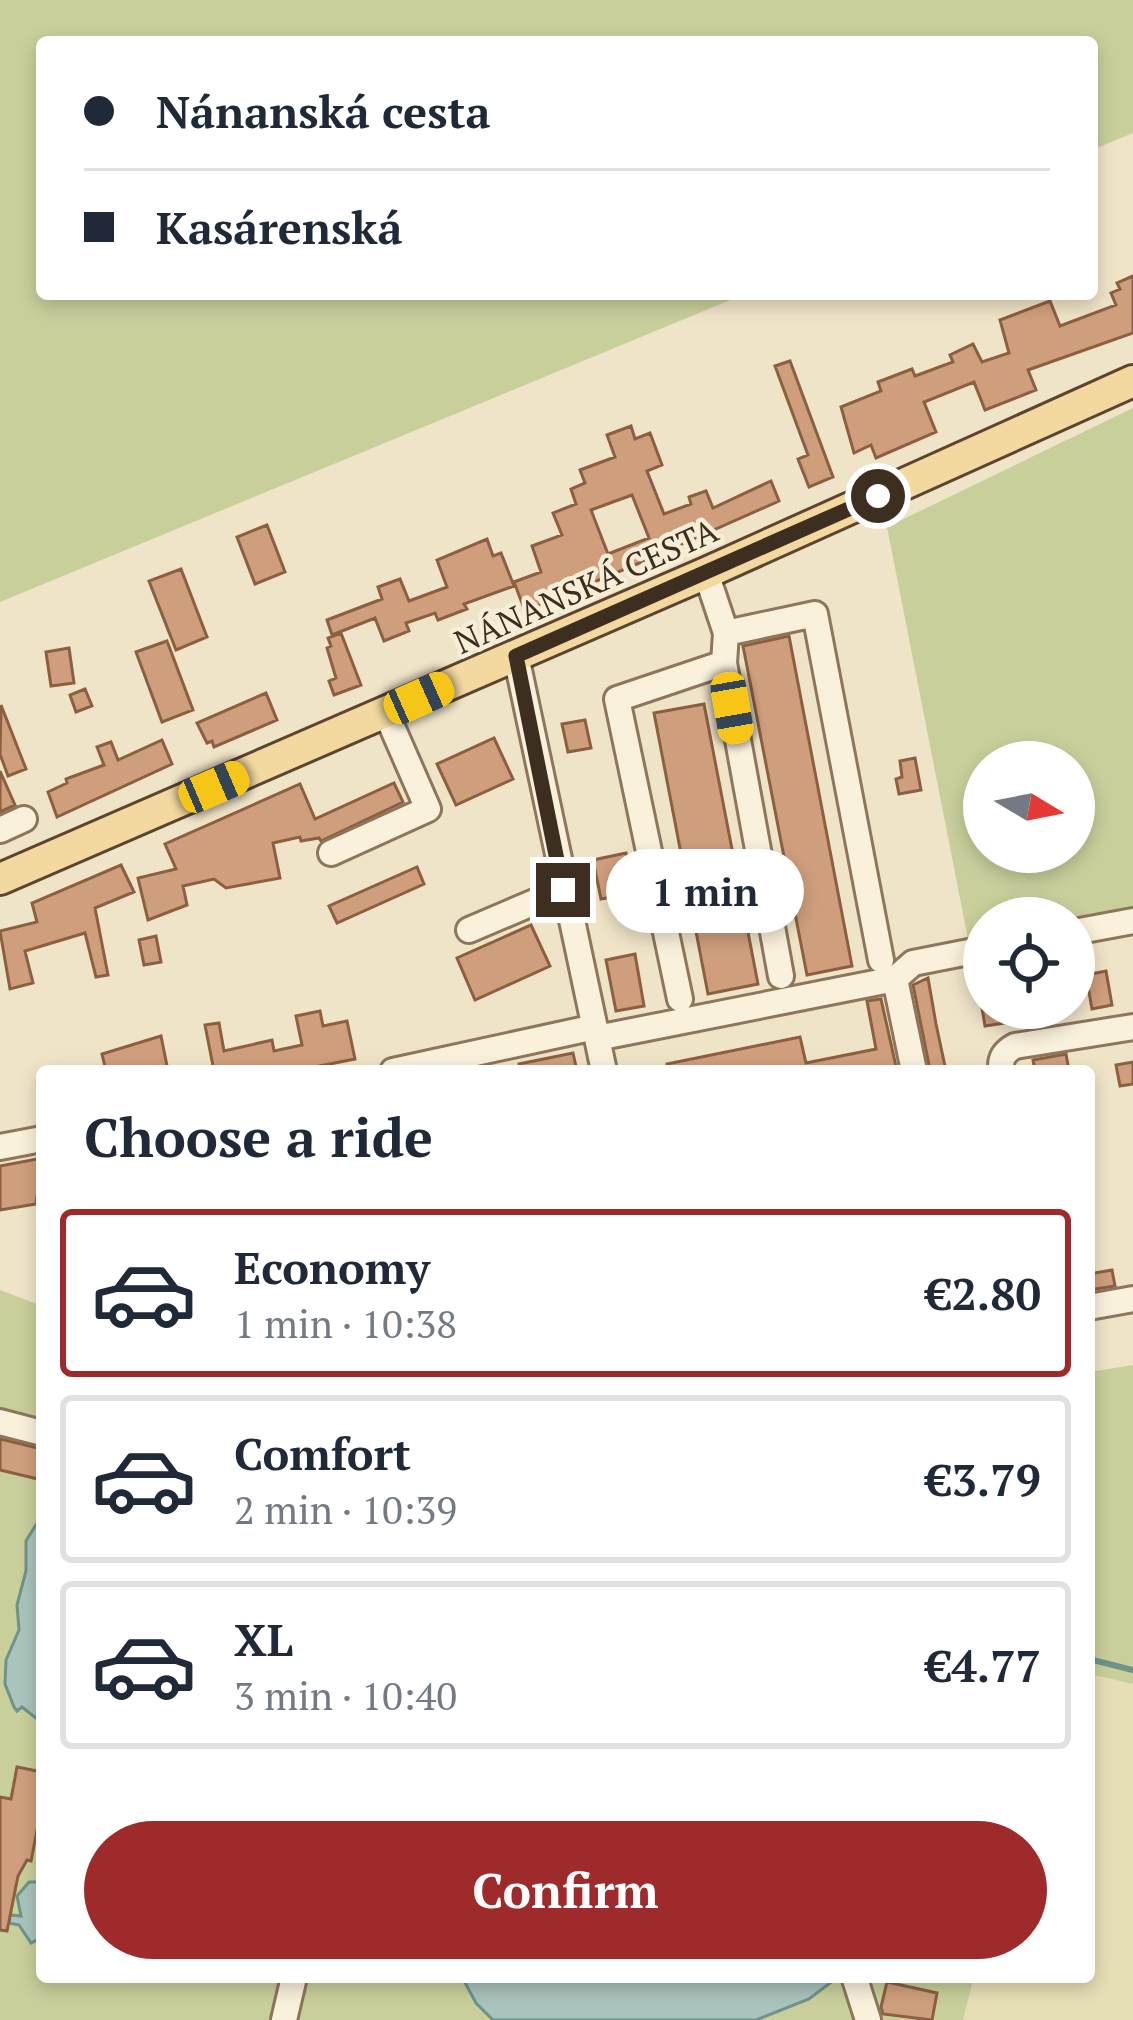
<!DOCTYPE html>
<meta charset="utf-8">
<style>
:root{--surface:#fff;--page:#f2f2f3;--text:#1f2937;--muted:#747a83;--line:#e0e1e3;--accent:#9e2a2b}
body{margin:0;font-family:"PT Serif",serif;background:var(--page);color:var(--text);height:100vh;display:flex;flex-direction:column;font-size:45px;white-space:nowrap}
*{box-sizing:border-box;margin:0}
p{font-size:39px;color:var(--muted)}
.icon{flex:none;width:66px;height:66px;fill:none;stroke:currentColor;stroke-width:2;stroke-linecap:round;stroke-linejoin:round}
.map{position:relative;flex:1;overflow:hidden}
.details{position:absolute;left:36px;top:1065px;width:1059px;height:918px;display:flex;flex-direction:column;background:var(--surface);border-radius:12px;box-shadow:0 6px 18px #0003}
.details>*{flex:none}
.banner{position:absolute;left:36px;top:36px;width:1062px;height:264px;border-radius:12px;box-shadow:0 6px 18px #0003;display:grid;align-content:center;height:264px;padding:0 48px;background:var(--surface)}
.needle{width:78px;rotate:100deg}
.tools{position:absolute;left:963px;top:741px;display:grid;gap:24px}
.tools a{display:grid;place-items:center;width:132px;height:132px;border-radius:50%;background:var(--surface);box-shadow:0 6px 18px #0003;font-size:60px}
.end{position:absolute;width:54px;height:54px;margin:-27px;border:15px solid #3d2e20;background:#fff;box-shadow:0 0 0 6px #fff}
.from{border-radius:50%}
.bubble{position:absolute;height:84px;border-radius:42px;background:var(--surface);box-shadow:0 6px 18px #0003;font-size:39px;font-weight:700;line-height:84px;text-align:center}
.car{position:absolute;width:36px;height:72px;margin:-36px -18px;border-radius:15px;box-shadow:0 0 9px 3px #0007;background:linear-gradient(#f5c518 24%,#345 0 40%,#f5c518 0 76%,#345 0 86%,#f5c518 0)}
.banner b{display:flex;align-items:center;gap:42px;height:114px;font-size:45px}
.banner b+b{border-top:3px solid var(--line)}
.banner i{width:30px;height:30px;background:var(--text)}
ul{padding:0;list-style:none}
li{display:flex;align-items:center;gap:36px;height:168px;margin:0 24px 18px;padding:0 24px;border:6px solid var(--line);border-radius:12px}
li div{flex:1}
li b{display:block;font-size:45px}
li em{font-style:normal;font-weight:700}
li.on{border-color:var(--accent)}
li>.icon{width:108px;height:108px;stroke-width:1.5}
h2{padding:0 48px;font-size:54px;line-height:144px}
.primary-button{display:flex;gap:24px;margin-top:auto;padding:24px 48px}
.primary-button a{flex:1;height:138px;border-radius:72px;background:var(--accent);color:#fff;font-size:48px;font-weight:700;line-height:138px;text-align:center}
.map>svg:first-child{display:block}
.farmland{fill:#e6deb5}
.green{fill:#c9cf9b;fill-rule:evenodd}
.water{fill:#a9c4bc;stroke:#6f938a;stroke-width:3}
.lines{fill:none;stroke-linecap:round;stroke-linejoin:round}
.stream{stroke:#6f938a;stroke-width:6}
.building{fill:#cf9f7d;stroke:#8d5f41;stroke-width:3;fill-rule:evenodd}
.minor-casing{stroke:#8d765c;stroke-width:30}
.major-casing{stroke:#5b4430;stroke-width:36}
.minor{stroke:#faf1dc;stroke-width:24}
.major{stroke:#f3d9a0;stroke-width:30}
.route{stroke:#3d2e20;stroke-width:15}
.labels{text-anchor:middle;stroke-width:9;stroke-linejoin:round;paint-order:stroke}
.street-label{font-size:33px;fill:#3d2e20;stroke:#f7eed8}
</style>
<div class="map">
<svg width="1133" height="2020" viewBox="0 0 1133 2020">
<rect width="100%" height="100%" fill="#f0e4c8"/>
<path class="farmland" d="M1089 1674 1133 1684V2020H963L974 1977H1089Z"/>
<path class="green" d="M0 0H1133V133L1092 150V42H42V294H745L0 602Z
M1133 408V906L1074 920 984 918V941L969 944 887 527ZM984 762H1074V852H984Z
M0 1290 42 1306V1977H974L963 2020H0Z
M1133 1365V1684L1089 1674V1372Z"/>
<path class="water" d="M42 1515V1723L22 1707 17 1711 14 1707 5 1684 6 1660 19 1630 17 1605 26 1571V1541Z
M29 1882H42V1937L31 1943 19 1925 9 1923 10 1915 21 1916 17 1896Z
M462 1977H838L809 1999 756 2020H493L476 2003Z"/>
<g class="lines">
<path class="stream" d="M1089 1659 1133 1670"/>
</g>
<path class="building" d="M1133 276V333L1028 370 1036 390 985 410 974 382 924 402 936 432 876 458 871 445 854 453 841 407 881 391 878 382 912 369 915 376 953 362 950 355 973 344 982 362 1009 353 1000 320 1050 301 1060 326 1116 305 1111 293 1120 289 1117 283Z
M790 361 833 477 809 487 798 459 808 455 775 366Z
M631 426 635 439 650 433 662 465 647 471 664 514 691 504 689 497 706 491 713 508 771 481 779 501 671 549 674 555 658 562 656 556 525 611 514 582 541 572 532 546 562 535 553 513 576 504 571 489 585 483 580 470 615 457 607 435ZM632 495 649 538 608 554 591 510Z
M267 525 285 572 255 584 237 537Z
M487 539 493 556 501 553 514 586 464 604 467 609 438 620 435 613 406 623 409 631 384 641 375 618 332 635 327 620 382 599 378 587 400 579 409 601 447 587 437 560Z
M181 569 207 637 176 650 149 581Z
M341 633 361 685 334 695 329 681 336 678 327 648 331 646 328 638Z
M789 636 852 966 807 975 743 646Z
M167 641 193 710 162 722 136 652Z
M69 648 74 683 51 686 46 652Z
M85 689 92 706 76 712 70 695Z
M266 693 277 720 214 747 212 741 207 743 197 723Z
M704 704 758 984 708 994 654 713Z
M1 705 26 769 8 776 0 754Z
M585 720 591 748 568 752 562 724Z
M494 738 513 779 456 805 437 764Z
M162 740 172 764 57 817 48 792 67 783 66 779 104 765 97 747 111 742 118 760Z
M915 758 921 790 899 794 896 779 902 777 900 761Z
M0 771 15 805 0 812Z
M394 783 403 802 321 841 319 838 301 841 300 837 273 843 280 878 226 888 214 879 183 886 187 905 148 920 138 878 176 869 165 844 300 784 315 819Z
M626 853 634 893 601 899 593 860Z
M121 865 134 892 95 908 108 975 96 977 85 933 25 951 33 983 10 989 0 931 37 922 32 903Z
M417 867 424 884 337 923 329 906Z
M531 925 550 966 475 1000 457 958Z
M156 936 161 962 144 965 139 940Z
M635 954 644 1006 616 1011 606 960Z
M1106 971 1112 1005 1092 1009 1086 975Z
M928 978 936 1024 946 1071 930 1070 913 985Z
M881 999 897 1071H667V1064L800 1037 806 1063 876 1049 867 1001Z
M982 1008H1002L1005 1023 985 1026Z
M320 1011 323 1026 347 1021 355 1059 294 1071H214L205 1025 219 1023 224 1051 272 1040 274 1051 302 1045 296 1016Z
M161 1036 168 1071H106L102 1054Z
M573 1053 577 1071H520L519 1064Z
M1066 1054 1069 1071H1035L1033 1060Z
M1133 1062V1084L1120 1086 1116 1065Z
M42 1158 36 1204 0 1210V1166Z
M1112 1270 1115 1286 1089 1290V1274Z
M0 1439 42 1449V1480L0 1470Z
M17 1767 42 1772V1805L31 1861 27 1860 18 1876 7 1931 0 1930V1797L11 1799Z
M887 1982 937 1993 932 2020 883 2014 881 2007Z"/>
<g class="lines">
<g class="minor-casing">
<path id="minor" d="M706 573 726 633 724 663 781 976
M726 633 815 614 881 960
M516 656 604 1071
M0 830 24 819
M331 853 428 809 386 713
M469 930 563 890
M1074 932 1133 921
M895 979 914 1071
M680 999 617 699 724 663
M597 1038 895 979 913 963 984 949
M393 1071 595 1027
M1001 1071C1000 1058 1004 1052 1015 1046L1133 1027
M0 1147 42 1139
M1089 1307 1133 1299
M0 1422 42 1433
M855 1979 868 2020
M284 2020 294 1977"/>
</g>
<g class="major-casing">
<path id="major" d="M0 879 706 573 1133 381"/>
</g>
<use href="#minor" class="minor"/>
<use href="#major" class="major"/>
</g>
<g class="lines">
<path class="route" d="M563 890 516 656 878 496"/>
</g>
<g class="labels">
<g class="street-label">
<text transform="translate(586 586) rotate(-24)" y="12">NÁNANSKÁ CESTA</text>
</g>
</g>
</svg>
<div class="tools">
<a><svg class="needle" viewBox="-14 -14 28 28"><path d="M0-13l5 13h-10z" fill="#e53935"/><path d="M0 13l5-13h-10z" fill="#747a83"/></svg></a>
<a><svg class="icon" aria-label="locate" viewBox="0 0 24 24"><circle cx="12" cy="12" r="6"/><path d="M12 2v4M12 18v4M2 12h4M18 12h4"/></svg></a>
</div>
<i class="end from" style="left:878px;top:496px"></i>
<i class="end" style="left:563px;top:890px"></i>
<div class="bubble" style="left:606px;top:849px;width:198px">1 min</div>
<i class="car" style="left:419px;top:698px;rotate:66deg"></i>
<i class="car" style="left:732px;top:708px;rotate:170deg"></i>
<i class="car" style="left:214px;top:787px;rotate:67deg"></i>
<div class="banner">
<b><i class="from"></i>Nánanská cesta</b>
<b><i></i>Kasárenská</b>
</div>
<section class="details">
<h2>Choose a ride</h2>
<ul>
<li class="on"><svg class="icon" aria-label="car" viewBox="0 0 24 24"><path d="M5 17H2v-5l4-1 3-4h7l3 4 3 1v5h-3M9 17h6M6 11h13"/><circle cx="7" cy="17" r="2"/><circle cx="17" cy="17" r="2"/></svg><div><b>Economy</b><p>1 min · 10:38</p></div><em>€2.80</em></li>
<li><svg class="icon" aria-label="car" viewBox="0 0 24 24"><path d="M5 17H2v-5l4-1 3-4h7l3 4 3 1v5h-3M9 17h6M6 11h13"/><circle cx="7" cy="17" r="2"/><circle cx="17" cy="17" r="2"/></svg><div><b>Comfort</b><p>2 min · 10:39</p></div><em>€3.79</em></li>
<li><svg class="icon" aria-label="car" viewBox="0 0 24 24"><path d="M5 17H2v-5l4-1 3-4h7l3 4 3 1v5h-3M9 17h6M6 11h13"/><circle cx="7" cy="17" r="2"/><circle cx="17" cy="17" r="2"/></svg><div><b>XL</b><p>3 min · 10:40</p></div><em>€4.77</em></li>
</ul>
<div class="primary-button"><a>Confirm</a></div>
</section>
</div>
